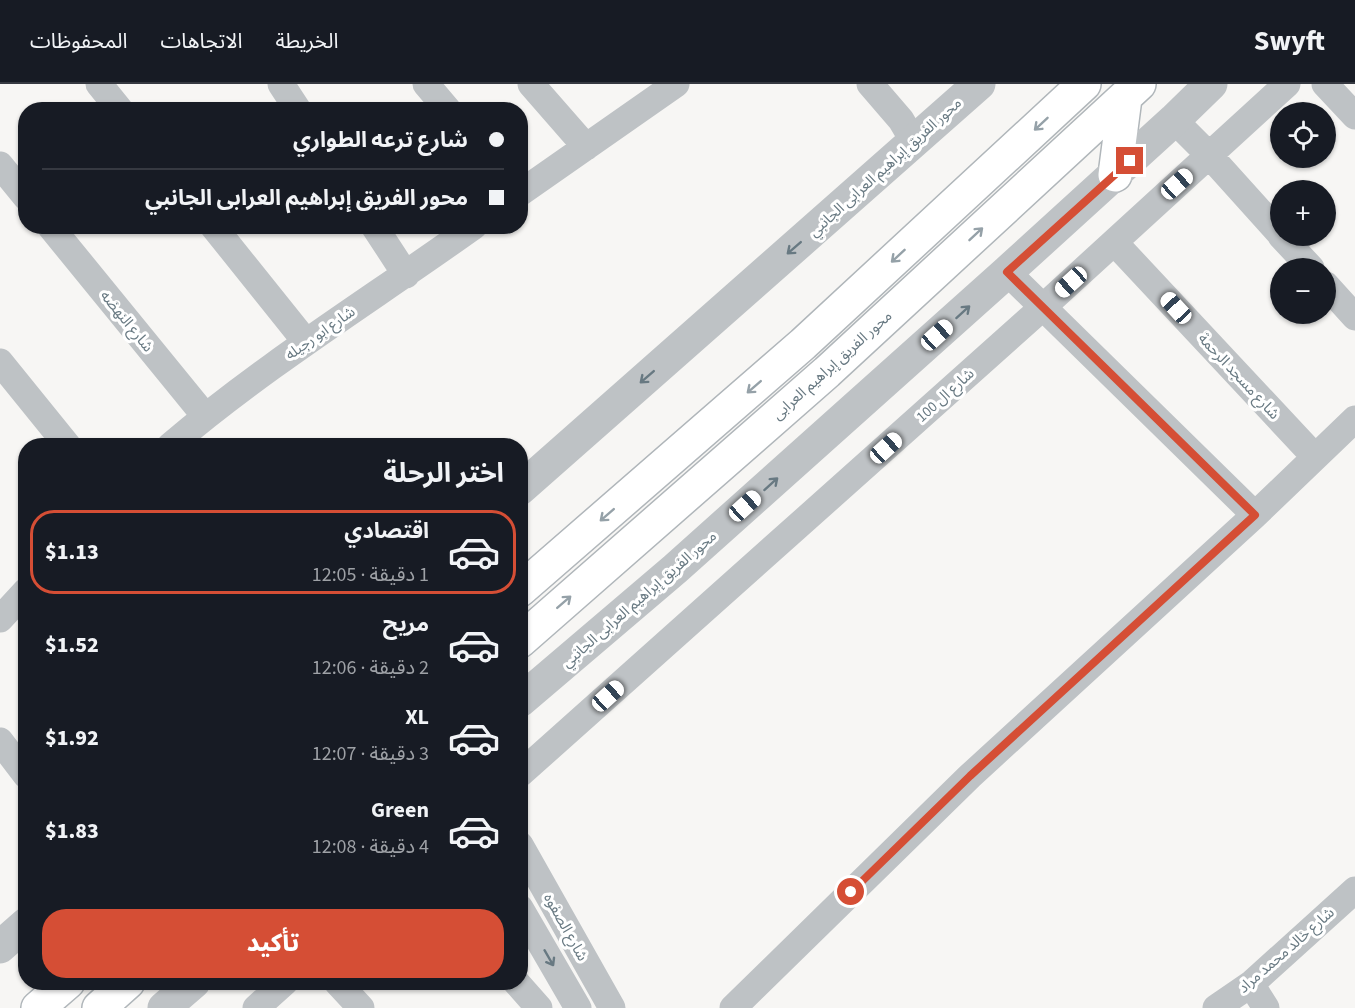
<!DOCTYPE html>
<html lang="ar">
<meta charset="utf-8">
<style>
:root{--surface:#171b24;--page:#242831;--text:#f1f3f6;--muted:#9ea1a6;--line:#363941;--accent:#d54e35}
body{margin:0;font-family:"Source Sans 3","Noto Sans Arabic",sans-serif;background:var(--page);color:var(--text);direction:rtl;height:100vh;display:flex;flex-direction:column;font-size:22px;white-space:nowrap}
*{box-sizing:border-box;margin:0}
p{font-size:20px;color:var(--muted)}
.icon{flex:none;width:33px;height:33px;fill:none;stroke:currentColor;stroke-width:2;stroke-linecap:round;stroke-linejoin:round}
.map{position:relative;flex:1;overflow:hidden;direction:ltr}
.side{position:absolute;left:18px;top:354px;width:510px;height:552px;display:flex;flex-direction:column;background:var(--surface);border-radius:24px;box-shadow:0 2px 4px #0004;direction:rtl}
.side>*{flex:none}
.guide{position:absolute;left:18px;top:18px;width:510px;height:132px;border-radius:24px;box-shadow:0 2px 4px #0004;direction:rtl;display:grid;align-content:center;height:132px;padding:0 24px;background:var(--surface)}
.fabs{position:absolute;left:1270px;top:18px;display:grid;gap:12px}
.fabs a{display:grid;place-items:center;width:66px;height:66px;border-radius:50%;background:var(--surface);box-shadow:0 2px 4px #0004;font-size:30px}
.end{position:absolute;width:27px;height:27px;margin:-14px;border:8px solid #d54e35;background:#fff;box-shadow:0 0 0 3px #fff}
.from{border-radius:50%}
.car{position:absolute;width:18px;height:36px;margin:-18px -9px;border-radius:8px;box-shadow:0 0 4px 2px #0007;background:linear-gradient(#fff 24%,#345 0 40%,#fff 0 76%,#345 0 86%,#fff 0)}
.guide b{display:flex;align-items:center;gap:21px;height:57px;font-size:22px}
.guide b+b{border-top:2px solid var(--line)}
.guide i{width:15px;height:15px;background:var(--text)}
ul{padding:0;list-style:none}
li{display:flex;align-items:center;gap:18px;height:84px;margin:0 12px 9px;padding:0 12px;border:3px solid transparent;border-radius:24px}
li div{flex:1}
li b{display:block;font-size:22px}
li em{font-style:normal;font-weight:800}
li.on{border-color:var(--accent)}
li>.icon{width:54px;height:54px;stroke-width:1.5}
h2{padding:0 24px;font-size:27px;line-height:72px}
.primary-button{display:flex;gap:12px;margin-top:auto;padding:12px 24px}
.primary-button a{flex:1;height:69px;border-radius:24px;background:var(--accent);color:#fff;font-size:24px;font-weight:800;line-height:69px;text-align:center}
header{display:flex;align-items:center;gap:36px;box-sizing:border-box;height:84px;padding:0 30px;background:var(--surface);border-bottom:2px solid var(--line)}
header strong{font-size:28px}
nav{display:flex;gap:33px;margin-inline-start:auto;font-size:21px}
.map>svg:first-child{display:block}
.lines{fill:none;stroke-linecap:round;stroke-linejoin:round}
.secondary-casing{stroke:#b0b6ba;stroke-width:36}
.minor{stroke:#bec2c5;stroke-width:27}
.tertiary{stroke:#bec2c5;stroke-width:33}
.secondary{stroke:#fff;stroke-width:33}
.oneway{stroke:#95a1a8}
.oneway2{stroke:#687982}
.route{stroke:#d54e35;stroke-width:8}
.labels{text-anchor:middle;stroke-width:6;stroke-linejoin:round;paint-order:stroke}
.street-label{font-size:15px;fill:#687982;stroke:#fff}
</style>
<header>
<strong>Swyft</strong>
<nav><a>الخريطة</a><a>الاتجاهات</a><a>المحفوظات</a></nav>
</header>
<div class="map">
<svg width="1355" height="924" viewBox="0 0 1355 924">
<rect width="100%" height="100%" fill="#f7f6f4"/>
<g class="lines">
<g class="secondary-casing">
<path id="secondary" d="M1115 91 1125 14
M520 506 803 260 1084 0
M520 557 827 288 1139 0
M38 924 68 898
M99 924 128 898"/>
</g>
<path class="minor" d="M99 0 120 26
M281 0 298 26
M426 0 448 26
M531 0 586 63
M870 0 901 36 914 58
M1325 0 1355 32
M1174 36 1209 71 1281 151
M0 81 26 113
M520 109 676 0
M50 142 205 332
M213 142 306 258
M374 142 406 191
M1281 152 1311 184
M1114 158 1315 373
M1007 188 1255 431
M1326 201 1355 233
M0 278 68 362
M170 362C265 281 372 215 474 142
M0 535 26 507
M0 657 26 691
M520 690 1042 224 1287 0
M520 761 612 924
M520 824 578 924
M337 898 361 924
M516 898 539 924
M1251 900 1266 924
M256 924 285 898
M733 924 970 692 1255 431 1355 335
M1216 924 1251 900 1355 806"/>
<path class="tertiary" d="M520 405 979 0
M520 617 675 485 1007 188 1174 36 1211 0
M0 863 26 840
M164 924 194 898"/>
<use href="#secondary" class="secondary"/>
</g>
<defs><path id="oneway-shaft" d="M-6 0H5M1.5-3L5.5 0L1.5 3" fill="none" stroke-width="1.6" stroke-linecap="round" stroke-linejoin="round" transform="scale(1.5)"/></defs>
<g class="oneway">
<use href="#oneway-shaft" transform="translate(1041 40) rotate(137)"/>
<use href="#oneway-shaft" transform="translate(976 150) rotate(-43)"/>
<use href="#oneway-shaft" transform="translate(898 172) rotate(137)"/>
<use href="#oneway-shaft" transform="translate(754 303) rotate(139)"/>
<use href="#oneway-shaft" transform="translate(607 431) rotate(139)"/>
<use href="#oneway-shaft" transform="translate(564 518) rotate(-41)"/>
</g>
<g class="oneway2">
<use href="#oneway-shaft" transform="translate(794 164) rotate(139)"/>
<use href="#oneway-shaft" transform="translate(963 228) rotate(-42)"/>
<use href="#oneway-shaft" transform="translate(647 293) rotate(139)"/>
<use href="#oneway-shaft" transform="translate(771 400) rotate(-42)"/>
<use href="#oneway-shaft" transform="translate(549 874) rotate(60)"/>
</g>
<g class="lines">
<path class="route" d="M851 808 970 692 1255 431 1007 188 1130 77"/>
</g>
<g class="labels">
<g class="street-label">
<text transform="translate(885 83) rotate(-42)" y="5">محور الفريق إبراهيم العرابى الجانبي</text>
<text transform="translate(127 237) rotate(51)" y="5">شارع النهضه</text>
<text transform="translate(320 249) rotate(-35)" y="5">شارع ابو رجيله</text>
<text transform="translate(832 281) rotate(-42)" y="5">محور الفريق إبراهيم العرابى</text>
<text transform="translate(1239 292) rotate(47)" y="5">شارع مسجد الرحمة</text>
<text transform="translate(945 311) rotate(-42)" y="5">شارع ال 100</text>
<text transform="translate(639 515) rotate(-41)" y="5">محور الفريق إبراهيم العرابى الجانبي</text>
<text transform="translate(566 843) rotate(61)" y="5">شارع الصفوه</text>
<text transform="translate(1286 866) rotate(-41)" y="5">شارع خالد محمد مراد</text>
</g>
</g>
</svg>
<div class="fabs">
<a><svg class="icon" aria-label="locate" viewBox="0 0 24 24"><circle cx="12" cy="12" r="6"/><path d="M12 2v4M12 18v4M2 12h4M18 12h4"/></svg></a>
<a>+</a>
<a>−</a>
</div>
<i class="end from" style="left:851px;top:808px"></i>
<i class="end" style="left:1130px;top:77px"></i>
<i class="car" style="left:1177px;top:100px;rotate:48deg"></i>
<i class="car" style="left:1071px;top:198px;rotate:228deg"></i>
<i class="car" style="left:1176px;top:224px;rotate:317deg"></i>
<i class="car" style="left:937px;top:251px;rotate:48deg"></i>
<i class="car" style="left:886px;top:364px;rotate:48deg"></i>
<i class="car" style="left:745px;top:422px;rotate:48deg"></i>
<i class="car" style="left:608px;top:612px;rotate:48deg"></i>
<div class="guide">
<b><i class="from"></i>شارع ترعه الطواري</b>
<b><i></i>محور الفريق إبراهيم العرابى الجانبي</b>
</div>
<section class="side">
<h2>اختر الرحلة</h2>
<ul>
<li class="on"><svg class="icon" aria-label="car" viewBox="0 0 24 24"><path d="M5 17H2v-5l4-1 3-4h7l3 4 3 1v5h-3M9 17h6M6 11h13"/><circle cx="7" cy="17" r="2"/><circle cx="17" cy="17" r="2"/></svg><div><b>اقتصادي</b><p>1 دقيقة · 12:05</p></div><em>$1.13</em></li>
<li><svg class="icon" aria-label="car" viewBox="0 0 24 24"><path d="M5 17H2v-5l4-1 3-4h7l3 4 3 1v5h-3M9 17h6M6 11h13"/><circle cx="7" cy="17" r="2"/><circle cx="17" cy="17" r="2"/></svg><div><b>مريح</b><p>2 دقيقة · 12:06</p></div><em>$1.52</em></li>
<li><svg class="icon" aria-label="car" viewBox="0 0 24 24"><path d="M5 17H2v-5l4-1 3-4h7l3 4 3 1v5h-3M9 17h6M6 11h13"/><circle cx="7" cy="17" r="2"/><circle cx="17" cy="17" r="2"/></svg><div><b>XL</b><p>3 دقيقة · 12:07</p></div><em>$1.92</em></li>
<li><svg class="icon" aria-label="car" viewBox="0 0 24 24"><path d="M5 17H2v-5l4-1 3-4h7l3 4 3 1v5h-3M9 17h6M6 11h13"/><circle cx="7" cy="17" r="2"/><circle cx="17" cy="17" r="2"/></svg><div><b>Green</b><p>4 دقيقة · 12:08</p></div><em>$1.83</em></li>
</ul>
<div class="primary-button"><a>تأكيد</a></div>
</section>
</div>
